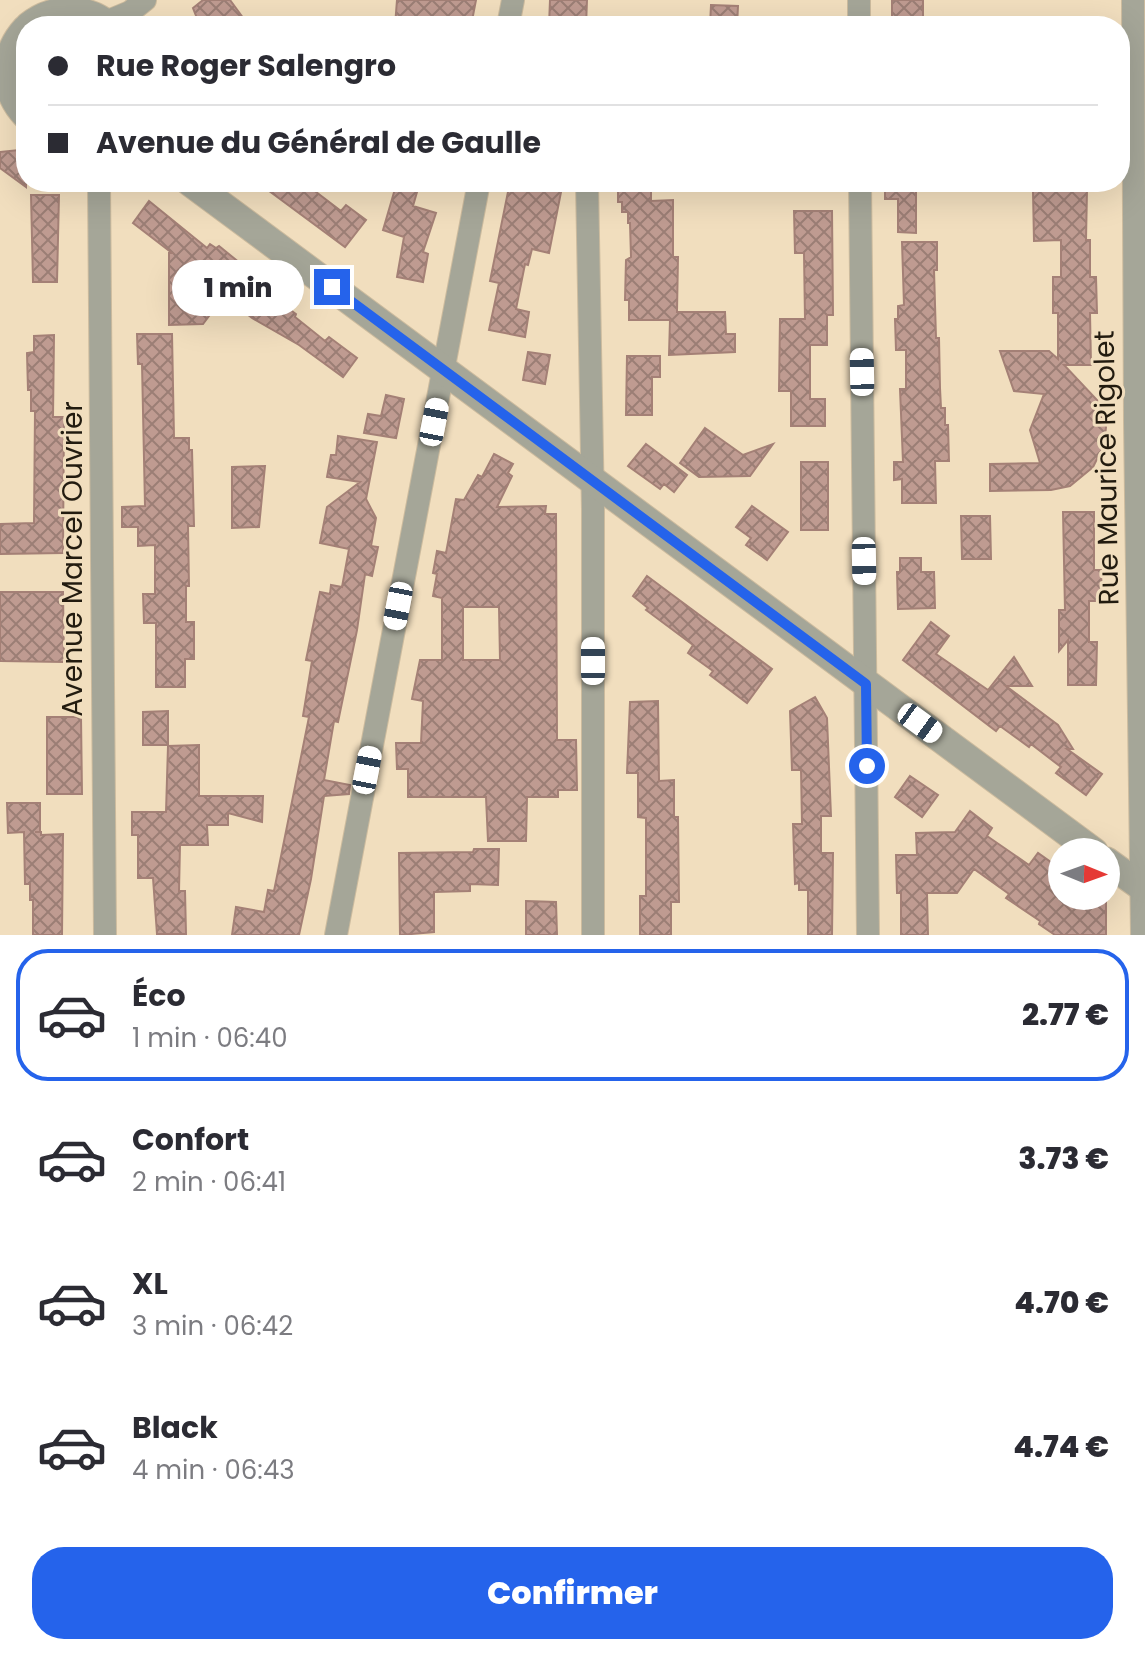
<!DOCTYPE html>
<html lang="fr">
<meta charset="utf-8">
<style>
:root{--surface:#fff;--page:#f2f2f3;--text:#2b2b33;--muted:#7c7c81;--line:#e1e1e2;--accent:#2563eb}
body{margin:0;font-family:Poppins,sans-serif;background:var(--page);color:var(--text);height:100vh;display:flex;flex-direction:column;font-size:30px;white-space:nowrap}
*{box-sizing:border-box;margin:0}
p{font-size:26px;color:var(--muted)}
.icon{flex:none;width:44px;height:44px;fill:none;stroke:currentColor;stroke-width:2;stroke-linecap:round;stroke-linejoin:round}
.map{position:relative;height:935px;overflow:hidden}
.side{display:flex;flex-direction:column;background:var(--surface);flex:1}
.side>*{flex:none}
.banner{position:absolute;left:16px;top:16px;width:1114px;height:176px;border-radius:32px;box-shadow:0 8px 32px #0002;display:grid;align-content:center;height:176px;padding:0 32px;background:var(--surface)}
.needle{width:52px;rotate:91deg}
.tools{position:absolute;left:1048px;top:838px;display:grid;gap:16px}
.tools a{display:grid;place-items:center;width:72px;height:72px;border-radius:50%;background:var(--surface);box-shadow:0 8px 32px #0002;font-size:40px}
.end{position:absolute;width:36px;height:36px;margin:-18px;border:10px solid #2563eb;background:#fff;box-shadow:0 0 0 4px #fff}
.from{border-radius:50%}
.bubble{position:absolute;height:56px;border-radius:28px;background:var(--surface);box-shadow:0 8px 32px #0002;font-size:26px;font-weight:800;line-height:56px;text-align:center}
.car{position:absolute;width:24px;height:48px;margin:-24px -12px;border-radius:10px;box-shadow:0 0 6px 2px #0007;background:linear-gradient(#fff 24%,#345 0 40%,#fff 0 76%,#345 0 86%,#fff 0)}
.banner b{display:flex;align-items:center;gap:28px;height:76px;font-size:30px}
.banner b+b{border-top:2px solid var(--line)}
.banner i{width:20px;height:20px;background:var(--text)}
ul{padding:14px 0 0;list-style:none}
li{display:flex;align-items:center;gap:24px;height:132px;margin:0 16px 12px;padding:0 16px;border:4px solid transparent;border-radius:32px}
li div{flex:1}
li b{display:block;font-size:30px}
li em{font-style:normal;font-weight:800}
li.selected{border-color:var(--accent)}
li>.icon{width:72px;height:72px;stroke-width:1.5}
.primary-button{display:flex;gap:16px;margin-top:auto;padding:16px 32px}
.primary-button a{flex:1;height:92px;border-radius:32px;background:var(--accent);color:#fff;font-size:32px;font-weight:800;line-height:92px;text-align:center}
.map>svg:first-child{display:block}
.building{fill:url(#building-cross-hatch);stroke:#a48076;stroke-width:2;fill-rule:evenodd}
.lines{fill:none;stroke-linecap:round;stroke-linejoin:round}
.minor-casing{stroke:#ccbb9e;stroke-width:24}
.tertiary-casing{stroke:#ccbb9e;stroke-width:30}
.minor{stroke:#a5a698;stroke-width:22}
.tertiary{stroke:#a5a698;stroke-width:28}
.route{stroke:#2563eb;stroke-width:10}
.labels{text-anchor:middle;stroke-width:6;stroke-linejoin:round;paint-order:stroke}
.street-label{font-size:28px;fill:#221b0f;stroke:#f1debe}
</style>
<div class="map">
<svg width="1145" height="935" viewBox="0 0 1145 935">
<defs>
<pattern id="building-cross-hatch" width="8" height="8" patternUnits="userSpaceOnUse" patternTransform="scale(2)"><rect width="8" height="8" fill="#bf9b91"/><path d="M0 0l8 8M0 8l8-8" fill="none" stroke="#9b7e75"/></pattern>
</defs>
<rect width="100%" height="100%" fill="#f1debe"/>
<path class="building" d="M203 0H230L249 26H200L193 8Z
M397 0H476L471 26H395Z
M550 0H587L586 26H549Z
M892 0H923V26H892Z
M711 5 738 6 737 26H710Z
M19 150 26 164V187L0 168V152Z
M257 182H303L341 211 346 205 366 220 345 247Z
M397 182 419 185 413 206 436 213 423 252 428 254 423 282 397 277 404 237 383 230Z
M510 182H563L549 253 532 249 528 265 525 264 516 309 529 312 525 337 489 330 499 283 490 281Z
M618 182H651V201L673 200V257H678L677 312H725L726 334H735V352L669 355 670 320H629V300H625L626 260 631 257 630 223H628V212H622V202H618Z
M885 182H916V233L898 232V199H885Z
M1087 190 1086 240H1090V277H1096L1097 313H1090L1091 365H1064L1097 400 1106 427 1104 445 1093 467 1070 486 1051 490 990 491V464L1040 463 1030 430 1044 394 1014 391 1000 351H1049L1058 359V313H1053V277H1061V240L1034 241 1033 191Z
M31 195H59L57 282H33Z
M149 201 207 248 210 244 216 248 219 246 246 268 242 274 296 314 295 317 325 341 329 337 357 358 343 377 299 345 252 318 224 296 203 324 169 325V253H172L133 223Z
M794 211H832L833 315H827V345H810V399H825V426H791V391H779L780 319H805L804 253H795Z
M902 242H937V270H934L936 338H939L940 388 941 408H945V425H948L949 461H935L936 503H902V479L894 480V462H903L900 389H906V350H896L895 319H898V306L904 305Z
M137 334H172L174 438H189V450H192L194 526H188L189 586H186V622H194V659H185V687H156V623H144L143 594H155V545L138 546V527H122V507L145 506 142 364H138Z
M54 335 53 417H64L63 553 0 554V524L34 523 35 411H31V390H28L27 353 34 352V336Z
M528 352 550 355 545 384 523 380Z
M627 356H660V377H652V415H626Z
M386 395 404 399 396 438 364 433 368 414 381 416Z
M705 428 743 455 773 444 750 476 699 477 680 463Z
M338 436 377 442 366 499 376 518 371 546 378 547 372 576 365 574 357 630 338 722 334 721 324 780 350 785 349 794 324 796 311 879 299 935H232L236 907 264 912 268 890 274 891 309 717 303 716 312 661 306 660 320 592 330 594 331 585 342 587 349 549 320 543 327 507 360 482 327 477 331 455H336Z
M646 444 687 475 674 492 664 484 660 489 628 466Z
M494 454 513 464 508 473 512 476 497 507 546 506 545 514H556L557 740H576L577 790H558V797H527L526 841H488L486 797H408V769H397L396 743H421L423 701 412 699 420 660H442V598L433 596 437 574 433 573 437 551 446 553 456 499 464 500 478 475 482 477ZM463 607H499L500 660H463Z
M801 462H828V530H801Z
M265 466 259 527 232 528V467Z
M752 506 788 532 767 560 746 545 751 538 736 527Z
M1063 512H1094V570H1101L1102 601H1089V642H1097L1096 685H1068V640L1059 651V610H1065Z
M961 516H990L991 559H962Z
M900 558H921V572H934L935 608 898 609 897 572H900Z
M647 576 772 669 747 703 710 675 713 671 688 653 693 645 646 610 648 608 633 596Z
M0 592H63L64 662 0 661Z
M931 622 949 636 936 654 988 690 1014 657 1032 686H1006L1058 725 1073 749H1067L1102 774 1086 795 1056 773 1061 767 1031 744 1029 747 1000 726 996 731 903 660Z
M815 697 827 718 831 816H821V853H833L832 935H808V890H799V883L795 884 793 824H802L801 770H792L790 711Z
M658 701 659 781 674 780V817H678L679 902H671V935H640V896H646V818L638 817V773H627L630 702Z
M168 711V745H143V712Z
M47 717H81L82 794H47Z
M199 745V796H263L262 822 228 813V825H207L208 845H180L179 891H185L186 934H157L153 878H138V835H132V812H166L168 746Z
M910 776 938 795 922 817 895 797Z
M7 803H40V832H35H41V835L63 834 62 935H33V900H30V884H25L24 832 8 833Z
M970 811 992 828 987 836 1029 865 1038 853 1062 870V896H1100L1106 901V935H1055L1039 924 1040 921 1006 898 1009 894 974 869 957 893H927L928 935H901V893H897L896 855H917L916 833 955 832Z
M474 849H499L498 885 470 884V891L434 892V932L400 935 399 853 473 852Z
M526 901 556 902 557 935H526Z"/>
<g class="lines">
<g class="minor-casing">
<path id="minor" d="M859 0V26
M1133 0 1135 422 1142 935
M106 22 130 12 145 0
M508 26 513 0
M99 182 105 935
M587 182 593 509V935
M860 182 868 935
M336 935 479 182"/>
</g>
<g class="tertiary-casing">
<path id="tertiary" d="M29 26C53 7 86 6 109 26
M26 29C3 54 2 90 26 115
M190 182 1094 852
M1106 861 1145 889"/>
</g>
<use href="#minor" class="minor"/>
<use href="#tertiary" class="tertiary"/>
</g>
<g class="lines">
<path class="route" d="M332 287 866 684 867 766"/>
</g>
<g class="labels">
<g class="street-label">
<text transform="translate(1106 468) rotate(-91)" y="10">Rue Maurice Rigolet</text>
<text transform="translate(72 559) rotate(-90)" y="10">Avenue Marcel Ouvrier</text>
</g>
</g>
</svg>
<div class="tools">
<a><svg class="needle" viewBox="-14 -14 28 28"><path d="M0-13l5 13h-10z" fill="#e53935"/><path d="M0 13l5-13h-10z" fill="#7c7c81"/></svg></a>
</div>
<i class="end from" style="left:867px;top:766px"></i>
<i class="end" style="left:332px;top:287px"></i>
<div class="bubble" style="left:172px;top:260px;width:132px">1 min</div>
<i class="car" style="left:862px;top:372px;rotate:359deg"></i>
<i class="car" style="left:434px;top:422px;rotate:11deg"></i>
<i class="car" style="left:864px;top:561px;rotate:179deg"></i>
<i class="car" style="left:398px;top:606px;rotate:191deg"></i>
<i class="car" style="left:593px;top:661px;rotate:0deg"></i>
<i class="car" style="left:920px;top:723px;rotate:126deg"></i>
<i class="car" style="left:367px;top:770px;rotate:11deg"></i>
<div class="banner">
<b><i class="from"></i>Rue Roger Salengro</b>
<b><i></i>Avenue du Général de Gaulle</b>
</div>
</div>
<section class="side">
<ul>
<li class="selected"><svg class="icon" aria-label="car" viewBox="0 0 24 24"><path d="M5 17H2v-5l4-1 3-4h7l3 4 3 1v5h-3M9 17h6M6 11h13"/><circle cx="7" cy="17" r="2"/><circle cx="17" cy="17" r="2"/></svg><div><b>Éco</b><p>1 min · 06:40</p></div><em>2.77 €</em></li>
<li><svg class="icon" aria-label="car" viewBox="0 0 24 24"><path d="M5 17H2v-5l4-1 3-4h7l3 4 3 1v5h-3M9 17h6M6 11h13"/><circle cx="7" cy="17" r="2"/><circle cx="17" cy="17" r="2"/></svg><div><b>Confort</b><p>2 min · 06:41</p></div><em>3.73 €</em></li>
<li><svg class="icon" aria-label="car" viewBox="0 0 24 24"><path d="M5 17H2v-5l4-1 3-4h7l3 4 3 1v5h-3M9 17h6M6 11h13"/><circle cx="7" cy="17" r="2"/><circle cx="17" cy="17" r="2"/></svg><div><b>XL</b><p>3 min · 06:42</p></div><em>4.70 €</em></li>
<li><svg class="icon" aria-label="car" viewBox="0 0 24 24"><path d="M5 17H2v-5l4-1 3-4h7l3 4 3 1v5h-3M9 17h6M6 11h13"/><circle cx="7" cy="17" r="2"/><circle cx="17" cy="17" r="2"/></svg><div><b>Black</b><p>4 min · 06:43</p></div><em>4.74 €</em></li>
</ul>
<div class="primary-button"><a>Confirmer</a></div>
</section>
